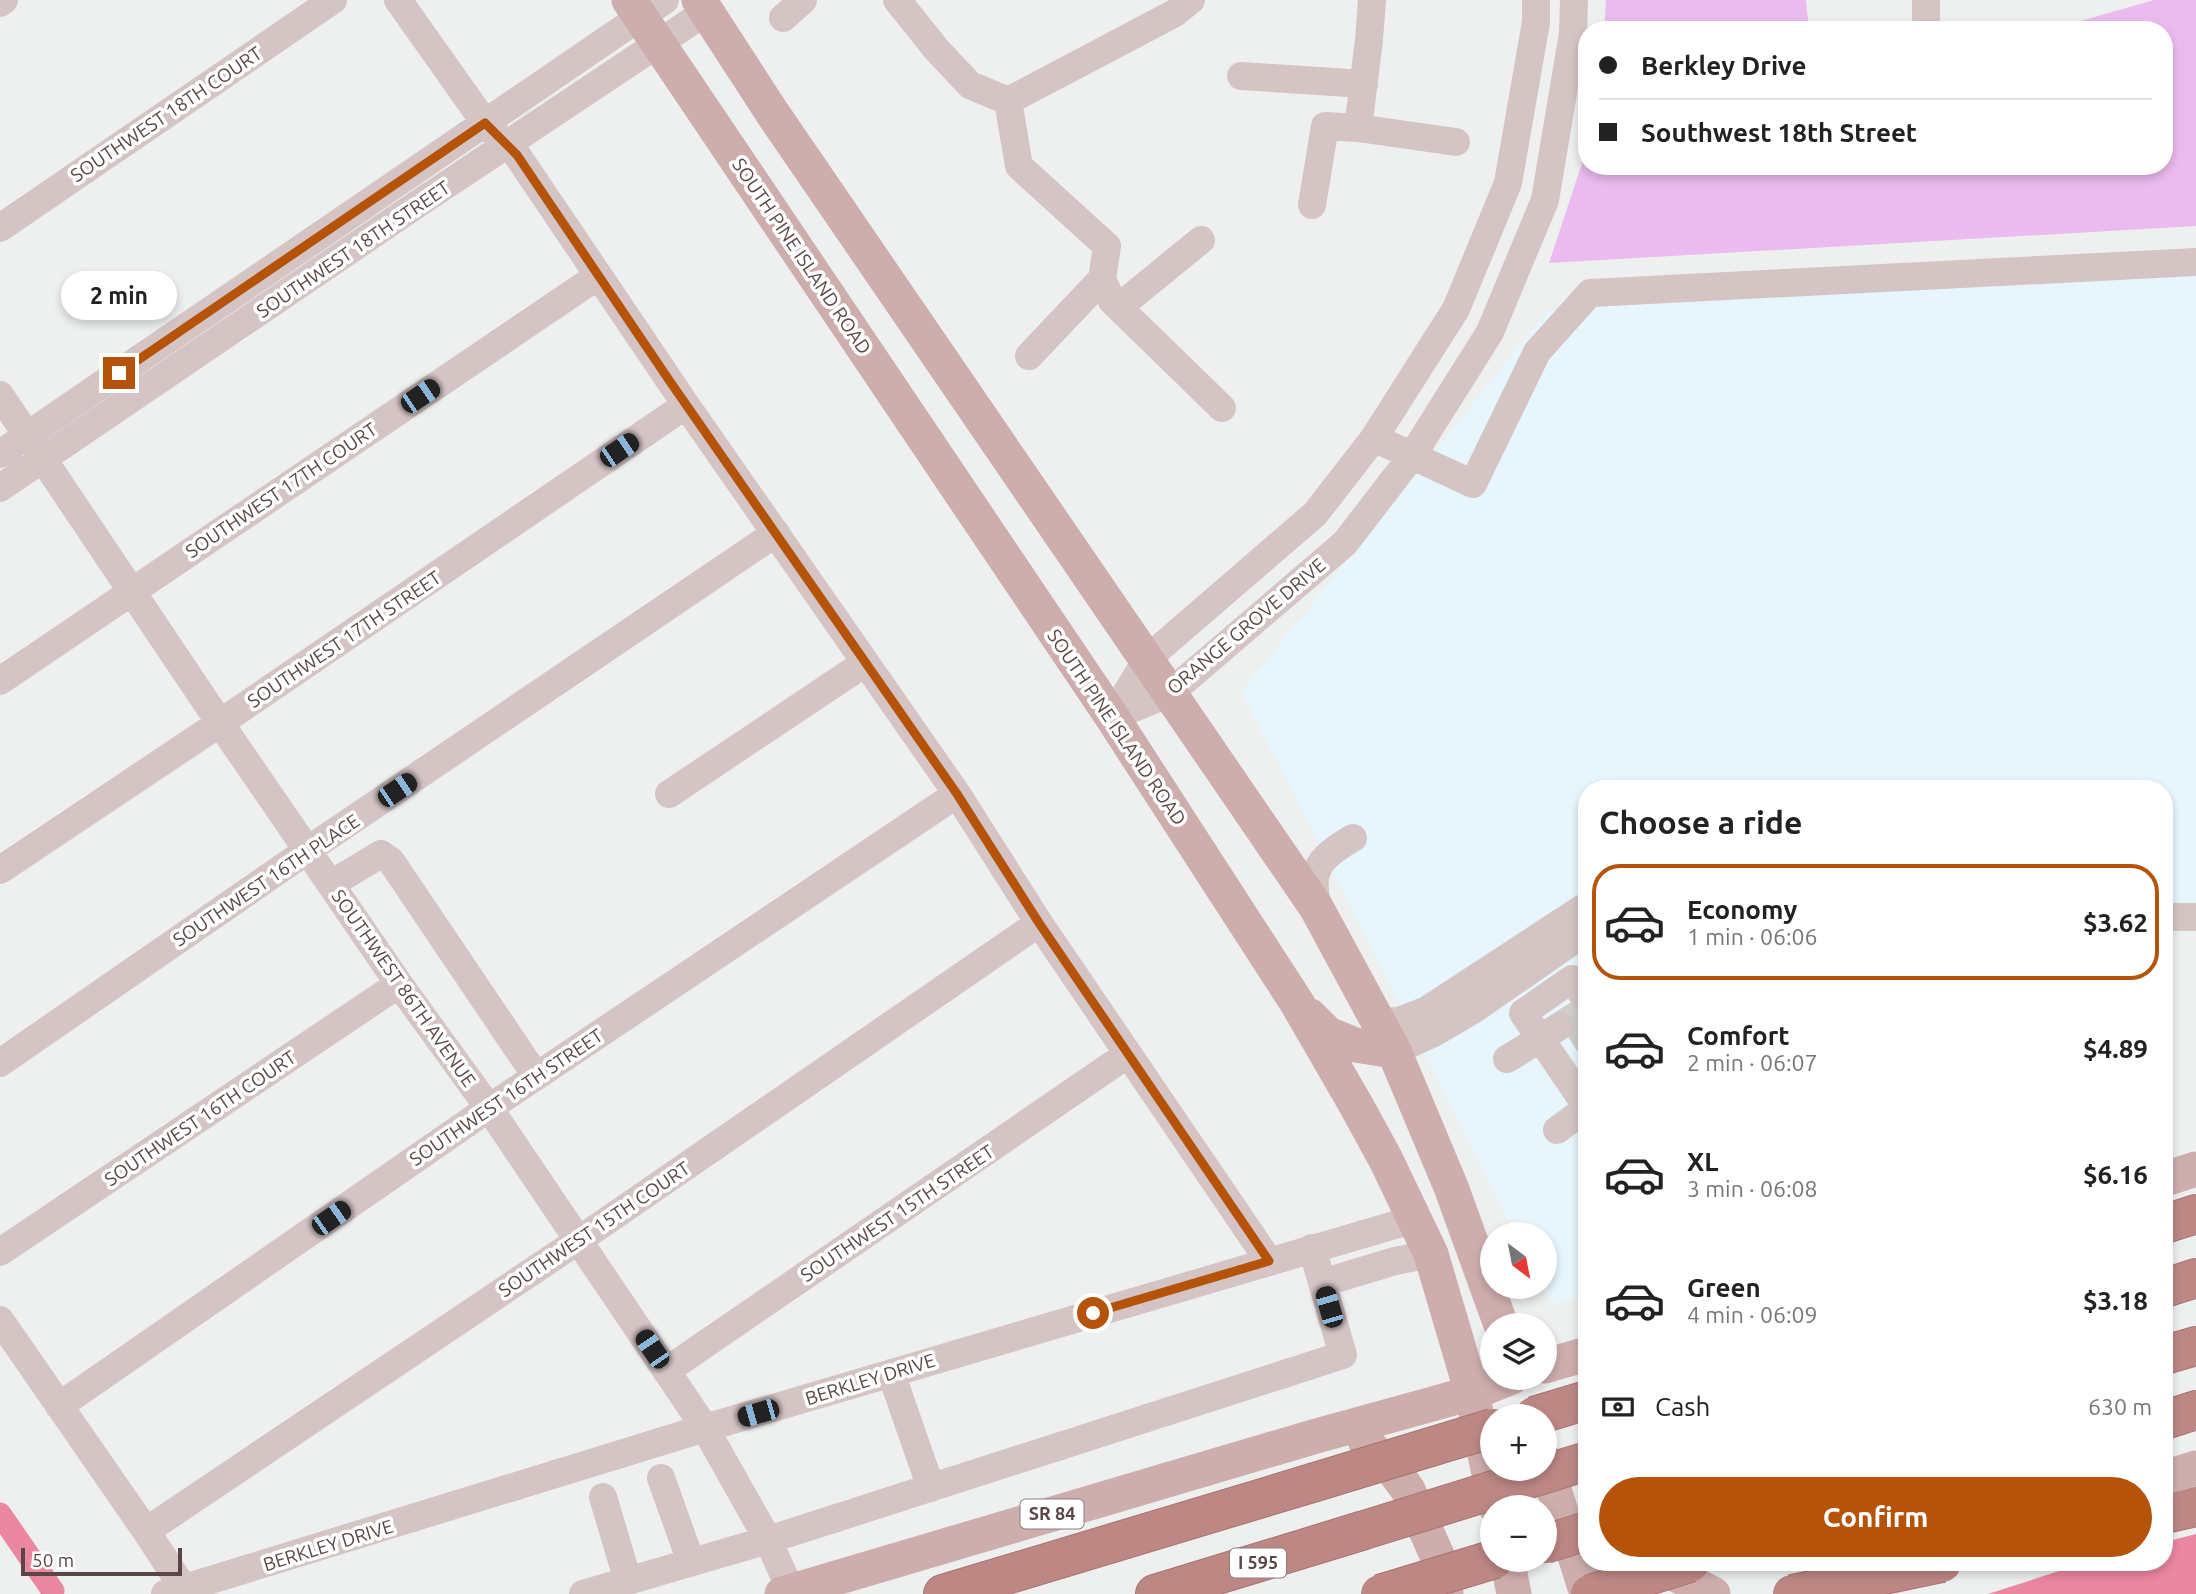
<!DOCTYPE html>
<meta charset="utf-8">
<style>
:root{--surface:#fff;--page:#f2f2f2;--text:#222;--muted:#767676;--line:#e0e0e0;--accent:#b45309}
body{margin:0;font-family:Ubuntu,sans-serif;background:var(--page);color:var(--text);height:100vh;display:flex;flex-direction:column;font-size:26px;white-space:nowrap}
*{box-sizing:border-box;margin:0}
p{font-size:23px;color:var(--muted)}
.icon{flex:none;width:38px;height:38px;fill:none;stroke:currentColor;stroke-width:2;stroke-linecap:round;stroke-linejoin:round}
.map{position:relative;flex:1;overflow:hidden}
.sheet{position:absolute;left:1578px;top:780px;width:595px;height:791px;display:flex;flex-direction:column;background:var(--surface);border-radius:28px;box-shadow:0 4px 10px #0003}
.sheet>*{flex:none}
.hud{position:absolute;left:1578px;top:21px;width:595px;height:154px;border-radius:28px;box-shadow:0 4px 10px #0003;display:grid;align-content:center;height:154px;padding:0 21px;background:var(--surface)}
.needle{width:46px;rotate:148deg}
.buttons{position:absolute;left:1480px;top:1222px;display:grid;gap:14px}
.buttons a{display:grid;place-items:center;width:77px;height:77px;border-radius:50%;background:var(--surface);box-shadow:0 4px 10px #0003;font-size:35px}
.scale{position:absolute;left:21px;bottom:18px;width:161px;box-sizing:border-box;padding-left:7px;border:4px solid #5b4646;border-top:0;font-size:19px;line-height:24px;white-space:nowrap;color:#5b4646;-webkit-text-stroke:5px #fff;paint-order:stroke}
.end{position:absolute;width:32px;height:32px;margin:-16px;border:9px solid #b45309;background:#fff;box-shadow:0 0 0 4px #fff}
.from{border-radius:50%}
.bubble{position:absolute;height:49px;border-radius:24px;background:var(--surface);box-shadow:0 4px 10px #0003;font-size:23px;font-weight:700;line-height:49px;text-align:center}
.car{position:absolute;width:21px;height:42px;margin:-21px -10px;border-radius:9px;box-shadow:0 0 5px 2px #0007;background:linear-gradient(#222 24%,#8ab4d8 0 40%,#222 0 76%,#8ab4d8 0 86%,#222 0)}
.hud b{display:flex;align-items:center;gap:24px;height:66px;font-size:26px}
.hud b+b{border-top:2px solid var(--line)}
.hud i{width:18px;height:18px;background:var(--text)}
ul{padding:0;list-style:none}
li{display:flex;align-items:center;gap:21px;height:116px;margin:0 14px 10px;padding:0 7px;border:4px solid transparent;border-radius:28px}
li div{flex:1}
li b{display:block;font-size:26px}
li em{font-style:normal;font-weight:700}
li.on{border-color:var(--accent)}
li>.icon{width:63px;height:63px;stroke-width:1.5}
h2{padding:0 21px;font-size:32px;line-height:84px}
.pay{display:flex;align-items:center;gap:18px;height:77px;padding:0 21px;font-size:26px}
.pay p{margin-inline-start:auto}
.action{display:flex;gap:14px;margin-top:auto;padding:14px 21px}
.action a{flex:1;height:80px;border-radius:42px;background:var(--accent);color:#fff;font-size:28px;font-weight:700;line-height:80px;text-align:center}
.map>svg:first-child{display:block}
.commercial{fill:#e6f6fc}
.green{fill:#ebbbef}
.water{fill:#ec87a1}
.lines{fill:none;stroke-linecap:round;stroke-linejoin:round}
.canal{stroke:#ec87a1;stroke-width:23}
.minor-tunnel{stroke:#d0cecd;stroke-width:28;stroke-dasharray:28 14;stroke-linecap:butt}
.highway-casing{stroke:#a97370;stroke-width:40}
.minor{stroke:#d5c4c4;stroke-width:28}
.major{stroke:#cdaead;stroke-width:35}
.highway{stroke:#bd8784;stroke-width:38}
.highway-bridge-casing{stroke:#a97370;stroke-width:40;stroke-linecap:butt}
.highway-bridge{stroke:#bd8784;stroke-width:38}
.route{stroke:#b45309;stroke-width:9}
.labels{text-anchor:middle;stroke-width:7;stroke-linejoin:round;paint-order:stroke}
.shield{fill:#fff;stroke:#8c7e7e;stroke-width:2}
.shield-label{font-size:18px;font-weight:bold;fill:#5b4646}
.street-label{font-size:19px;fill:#5b4646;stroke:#fff}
</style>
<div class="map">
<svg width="2196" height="1594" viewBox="0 0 2196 1594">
<rect width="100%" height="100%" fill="#edf0ef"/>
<path class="commercial" d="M2196 273V911L2165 921V789H1587V1295L1552 1306 1542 1286H1545V1234H1515L1242 691 1548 310Z"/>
<path class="green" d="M1606 0H1806L1809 30H1604Z
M2154 0H2196V226L1549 263 1587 148V166H2165V30H2049Z"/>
<path class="water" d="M2196 1534V1594H1988L2084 1563H2165V1542Z"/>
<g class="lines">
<path class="canal" d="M0 1514 53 1591"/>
<path class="minor-tunnel" d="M1560 1026 1580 1013
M1572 1043 1587 1033"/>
<g class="highway-casing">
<path id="highway" d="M2165 1224 2196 1214
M2165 1288 2196 1278
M2165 1355 2196 1346
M2165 1420 2196 1410
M2165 1514 2196 1507
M943 1594 1312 1483
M1155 1594 1361 1531"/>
</g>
<path class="minor" d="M398 0 485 123 517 155 686 405 957 794 1039 923 1269 1261
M897 0 937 50 970 85 1008 101
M1372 0 1369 40 1358 128 1456 142
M1926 0V19
M0 3 4 0
M783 18 803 0
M1241 76 1364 84
M1008 101 1019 166 1107 246 1102 279 1112 301 1222 408
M1008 101 1175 13 1191 0
M1312 205 1325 126 1358 128
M0 228 333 0
M1119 307 1201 240
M1029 356 1102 279
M0 395 220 723 399 984 489 1108 705 1428 768 1540 791 1591
M1374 438 1473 484 1537 352 1590 293 2196 262
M0 454 665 0
M0 488 416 205 707 11
M0 681 598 276
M1112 717 1170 693 1345 543 1412 456 1490 332 1545 200 1573 33 1574 0
M1112 717 1147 659 1315 514 1374 438 1456 309 1508 183 1536 22V0
M669 794 865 663
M0 870 220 723 686 405
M331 884 381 854 391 861 536 1076
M1316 907C1316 898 1314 887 1315 878 1317 859 1338 847 1353 838
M2165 917H2196
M1587 1001 1572 979 1523 1013 1587 1107
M1379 1022 1399 1021 1427 1010 1583 908 1587 907
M1394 1051 1434 1033 1473 1010 1587 931
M1507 1059 1560 1026
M0 1063 308 850 776 533
M1557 1130 1587 1108
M0 1252 399 984
M1322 1283 1395 1261 1431 1254
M0 1320 146 1531 184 1589
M666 1371 1128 1054
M891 1373 931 1488
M59 1406 489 1108 957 794
M661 1478 691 1562
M603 1497 628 1581
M146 1531 579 1240 1039 923
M165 1594 705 1428 1415 1219
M583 1594 768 1540 1343 1355 1312 1248"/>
<path class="major" d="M629 0 1112 717 1297 1003 1356 1105 1386 1160 1431 1254 1472 1393 1496 1507
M699 0 773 114 1316 907 1394 1051 1451 1187 1501 1325
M1310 1016 1328 1034 1355 1045 1394 1051
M2165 1179 2196 1169
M1545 1366 1587 1354
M1366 1443 1391 1467 1408 1490 1444 1571 1446 1594
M1545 1461 1587 1594
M2165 1478 2196 1468
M1507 1559 1514 1594
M1654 1563 1713 1594
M782 1594 1313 1437 1472 1393 1512 1377"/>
<use href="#highway" class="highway"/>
<g class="highway-bridge-casing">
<path id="highway-bridge" d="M1534 1416 1587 1400
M1312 1483 1493 1428
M1361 1531 1587 1461
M1545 1544 1587 1531
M1380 1594 1495 1559
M1590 1594 1690 1563
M1792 1594 1942 1563"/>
</g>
<use href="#highway-bridge" class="highway-bridge"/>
</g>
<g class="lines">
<path class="route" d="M119 373 485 123 517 155 671 383 957 794 1039 923 1269 1261 1093 1313"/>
</g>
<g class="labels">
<g class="shield">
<rect x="1020.5" y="1499.5" width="63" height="29" rx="5"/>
<rect x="1230" y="1548.5" width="56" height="29" rx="5"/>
</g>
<g class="shield-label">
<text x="1052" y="1520">SR 84</text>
<text x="1258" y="1569">I 595</text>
</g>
<g class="street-label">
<text transform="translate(166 114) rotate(-34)" y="7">SOUTHWEST 18TH COURT</text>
<text transform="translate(353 249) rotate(-34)" y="7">SOUTHWEST 18TH STREET</text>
<text transform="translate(802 256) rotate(56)" y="7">SOUTH PINE ISLAND ROAD</text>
<text transform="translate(281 490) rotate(-34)" y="7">SOUTHWEST 17TH COURT</text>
<text transform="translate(1246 626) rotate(-40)" y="7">ORANGE GROVE DRIVE</text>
<text transform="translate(344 639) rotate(-34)" y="7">SOUTHWEST 17TH STREET</text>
<text transform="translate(1117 727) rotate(56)" y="7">SOUTH PINE ISLAND ROAD</text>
<text transform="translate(266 880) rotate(-34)" y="7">SOUTHWEST 16TH PLACE</text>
<text transform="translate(404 988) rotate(55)" y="7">SOUTHWEST 86TH AVENUE</text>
<text transform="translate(506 1097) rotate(-34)" y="7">SOUTHWEST 16TH STREET</text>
<text transform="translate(200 1118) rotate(-34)" y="7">SOUTHWEST 16TH COURT</text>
<text transform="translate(897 1213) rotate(-34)" y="7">SOUTHWEST 15TH STREET</text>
<text transform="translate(594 1229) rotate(-34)" y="7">SOUTHWEST 15TH COURT</text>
<text transform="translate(870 1379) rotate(-17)" y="7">BERKLEY DRIVE</text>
<text transform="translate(328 1545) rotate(-17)" y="7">BERKLEY DRIVE</text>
</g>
</g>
</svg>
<div class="buttons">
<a><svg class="needle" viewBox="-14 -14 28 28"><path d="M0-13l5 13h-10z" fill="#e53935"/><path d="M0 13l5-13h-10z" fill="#767676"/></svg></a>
<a><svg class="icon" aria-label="layers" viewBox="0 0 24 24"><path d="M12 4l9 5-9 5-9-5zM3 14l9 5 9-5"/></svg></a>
<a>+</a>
<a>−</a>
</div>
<div class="scale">50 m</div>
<i class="end from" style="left:1093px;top:1313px"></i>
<i class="end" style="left:119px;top:373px"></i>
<div class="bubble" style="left:61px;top:271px;width:116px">2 min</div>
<i class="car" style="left:420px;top:396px;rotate:56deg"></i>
<i class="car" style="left:619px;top:450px;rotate:56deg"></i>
<i class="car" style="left:397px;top:790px;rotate:56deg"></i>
<i class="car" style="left:331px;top:1218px;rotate:55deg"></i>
<i class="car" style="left:1329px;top:1307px;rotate:344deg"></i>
<i class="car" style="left:652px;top:1349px;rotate:326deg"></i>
<i class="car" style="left:758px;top:1413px;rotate:254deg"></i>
<div class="hud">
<b><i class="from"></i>Berkley Drive</b>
<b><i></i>Southwest 18th Street</b>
</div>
<section class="sheet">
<h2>Choose a ride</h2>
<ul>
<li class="on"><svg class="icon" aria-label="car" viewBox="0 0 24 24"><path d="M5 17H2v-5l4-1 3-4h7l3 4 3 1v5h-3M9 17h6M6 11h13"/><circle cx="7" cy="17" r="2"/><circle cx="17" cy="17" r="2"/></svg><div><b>Economy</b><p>1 min · 06:06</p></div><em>$3.62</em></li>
<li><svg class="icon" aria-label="car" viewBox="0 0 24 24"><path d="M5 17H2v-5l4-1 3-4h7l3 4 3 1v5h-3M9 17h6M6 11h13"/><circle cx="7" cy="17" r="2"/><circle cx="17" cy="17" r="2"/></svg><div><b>Comfort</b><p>2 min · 06:07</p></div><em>$4.89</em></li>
<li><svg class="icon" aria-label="car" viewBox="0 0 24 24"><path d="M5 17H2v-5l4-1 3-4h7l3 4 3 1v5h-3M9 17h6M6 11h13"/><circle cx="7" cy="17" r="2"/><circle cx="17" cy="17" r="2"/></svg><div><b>XL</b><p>3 min · 06:08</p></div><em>$6.16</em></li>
<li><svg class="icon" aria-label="car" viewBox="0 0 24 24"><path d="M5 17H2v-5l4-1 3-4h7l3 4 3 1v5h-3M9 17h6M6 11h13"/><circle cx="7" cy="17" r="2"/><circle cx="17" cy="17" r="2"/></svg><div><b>Green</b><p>4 min · 06:09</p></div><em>$3.18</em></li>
</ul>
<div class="pay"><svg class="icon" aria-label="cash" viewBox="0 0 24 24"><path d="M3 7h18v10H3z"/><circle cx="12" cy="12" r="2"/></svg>Cash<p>630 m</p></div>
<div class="action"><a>Confirm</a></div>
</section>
</div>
